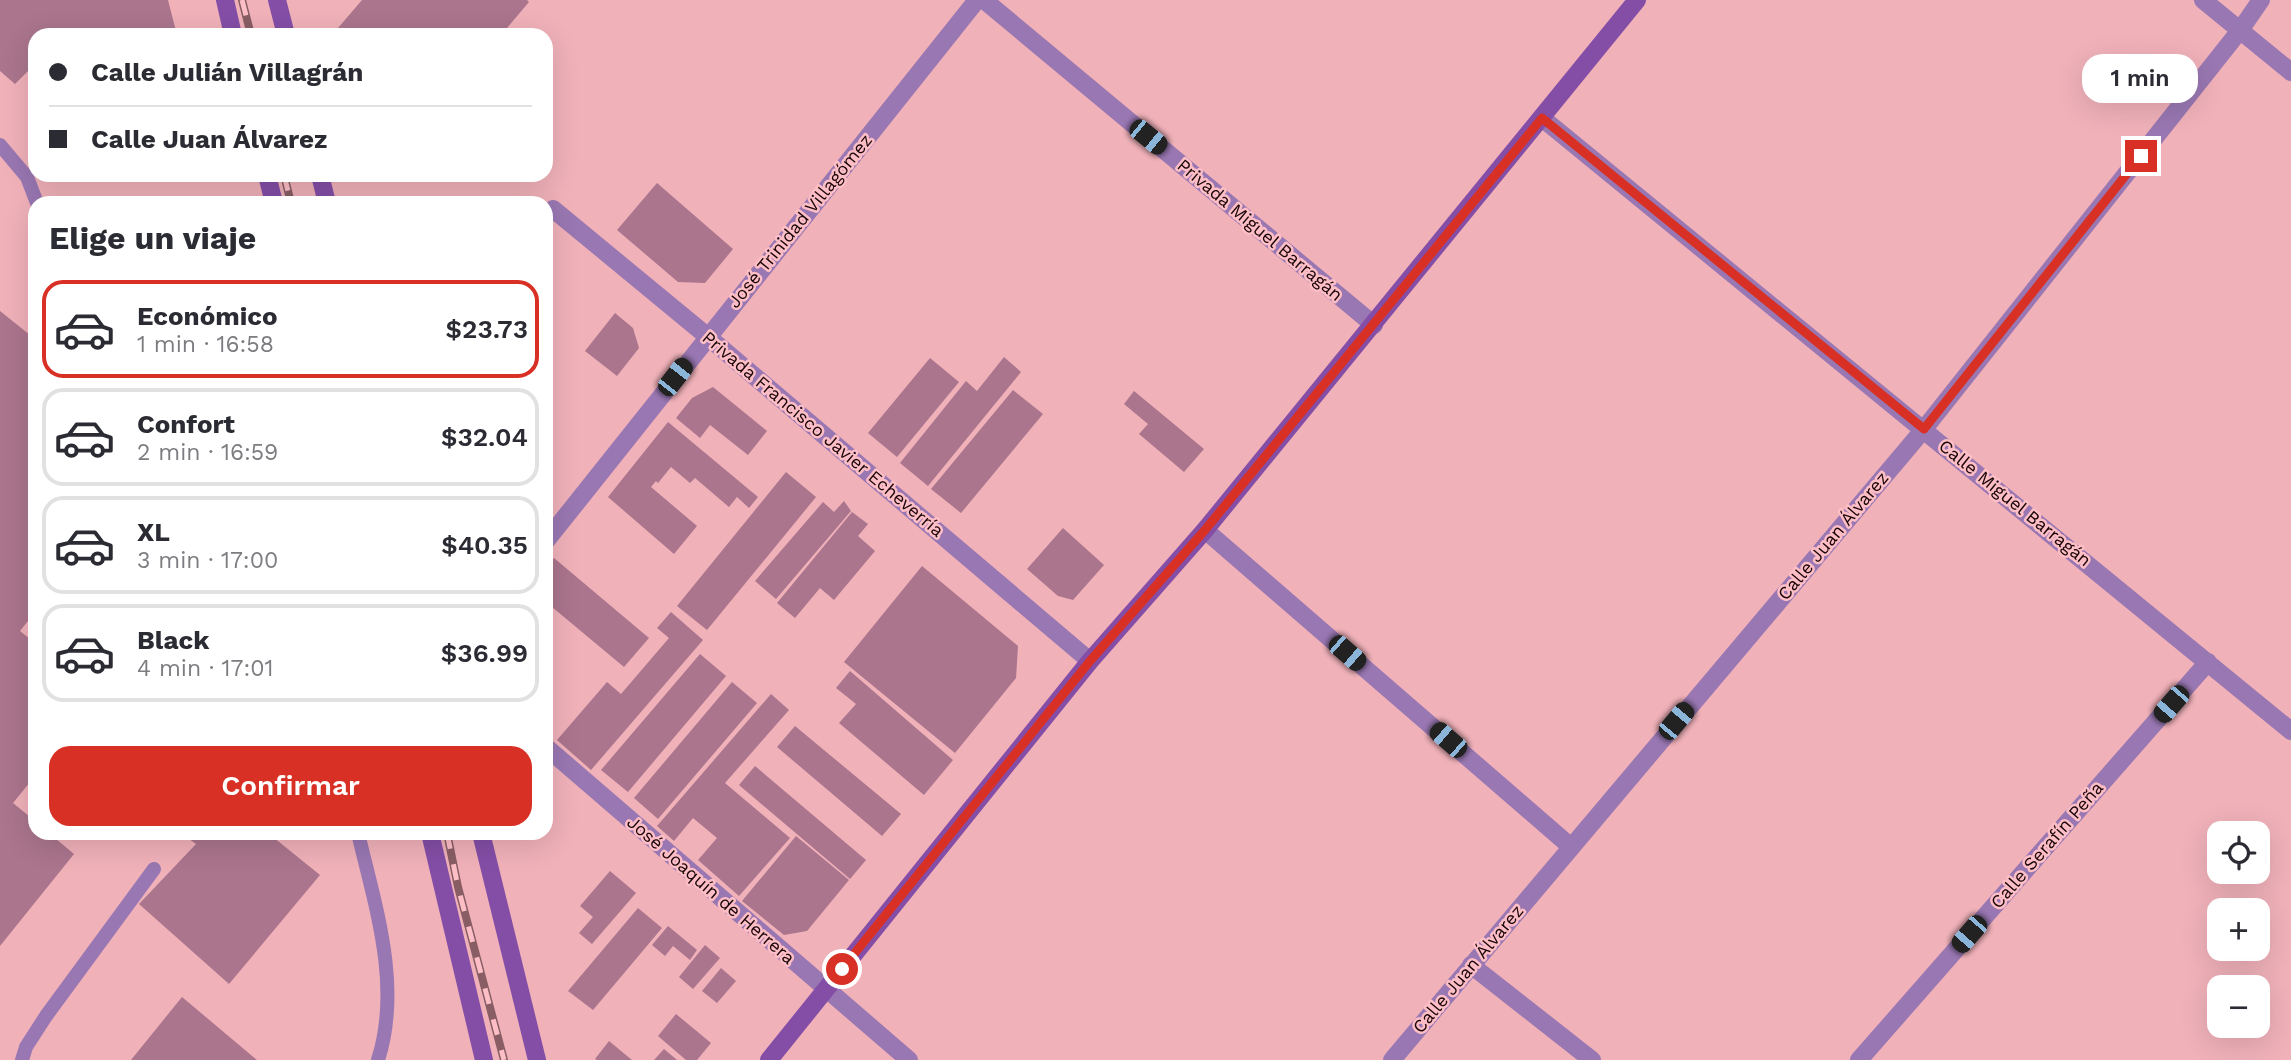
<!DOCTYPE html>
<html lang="es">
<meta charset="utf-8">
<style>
:root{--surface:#fff;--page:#f2f2f3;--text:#2b2b33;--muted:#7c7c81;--line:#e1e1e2;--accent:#d93025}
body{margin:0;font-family:"Work Sans",sans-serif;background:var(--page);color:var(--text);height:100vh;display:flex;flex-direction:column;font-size:26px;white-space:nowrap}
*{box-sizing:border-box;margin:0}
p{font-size:23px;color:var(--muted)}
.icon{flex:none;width:38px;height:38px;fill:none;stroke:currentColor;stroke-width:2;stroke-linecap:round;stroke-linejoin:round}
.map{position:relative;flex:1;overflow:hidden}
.sheet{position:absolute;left:28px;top:196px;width:525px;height:644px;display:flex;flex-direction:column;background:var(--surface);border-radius:21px;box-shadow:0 7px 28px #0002}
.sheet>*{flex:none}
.banner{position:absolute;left:28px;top:28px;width:525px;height:154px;border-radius:21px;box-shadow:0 7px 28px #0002;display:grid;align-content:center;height:154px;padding:0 21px;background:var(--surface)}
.buttons{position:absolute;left:2207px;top:821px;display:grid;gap:14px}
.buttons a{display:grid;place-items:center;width:63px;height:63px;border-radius:14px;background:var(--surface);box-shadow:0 7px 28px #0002;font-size:35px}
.end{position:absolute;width:32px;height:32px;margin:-16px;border:9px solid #d93025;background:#fff;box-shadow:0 0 0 4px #fff}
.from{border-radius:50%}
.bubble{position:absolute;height:49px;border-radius:21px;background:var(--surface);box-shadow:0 7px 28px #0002;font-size:23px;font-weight:600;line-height:49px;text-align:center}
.car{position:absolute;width:21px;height:42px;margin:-21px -10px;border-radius:9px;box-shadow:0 0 5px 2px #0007;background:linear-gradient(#222 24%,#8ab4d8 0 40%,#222 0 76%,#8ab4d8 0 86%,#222 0)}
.banner b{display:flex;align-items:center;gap:24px;height:66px;font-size:26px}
.banner b+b{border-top:2px solid var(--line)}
.banner i{width:18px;height:18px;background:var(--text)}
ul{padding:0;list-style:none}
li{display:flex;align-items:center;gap:21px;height:98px;margin:0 14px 10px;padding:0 7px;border:4px solid var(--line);border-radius:21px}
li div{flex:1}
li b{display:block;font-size:26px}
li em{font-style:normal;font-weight:600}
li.on{border-color:var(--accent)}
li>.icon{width:63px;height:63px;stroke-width:1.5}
h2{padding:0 21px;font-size:32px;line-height:84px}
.action{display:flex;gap:14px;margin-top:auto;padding:14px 21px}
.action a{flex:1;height:80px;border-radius:21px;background:var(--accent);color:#fff;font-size:28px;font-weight:600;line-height:80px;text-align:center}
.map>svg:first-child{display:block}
.building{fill:#aa758d}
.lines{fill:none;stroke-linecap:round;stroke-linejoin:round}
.lane{stroke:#9977b2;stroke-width:14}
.street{stroke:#9977b2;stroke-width:18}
.secondary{stroke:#844ea7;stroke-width:18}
.rail-casing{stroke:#885e64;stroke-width:8}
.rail{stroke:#fdbec6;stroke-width:5;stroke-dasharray:16;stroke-linecap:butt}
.route{stroke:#d93025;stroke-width:9}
.labels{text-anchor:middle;stroke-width:5;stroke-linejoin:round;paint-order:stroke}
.street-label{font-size:18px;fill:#190508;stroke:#fdbec6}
</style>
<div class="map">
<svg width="2291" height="1060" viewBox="0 0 2291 1060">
<rect width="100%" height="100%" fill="#f0b1b9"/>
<path class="building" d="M0 0H168L177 35H35V64L15 84 0 71Z
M362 0H527L529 2 501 35H332Z
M657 183 733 249 705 283 678 282 617 230Z
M0 311 35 339V612L20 631 35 643V776L13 803 35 821V833H49L74 854 0 946Z
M615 313 633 328 639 348 617 376 585 351Z
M1004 357 1021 372 928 486 900 463 966 381 977 391Z
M930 358 959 382 897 457 868 433Z
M713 387 767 431 748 455 710 425 700 438 676 418 692 398Z
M1013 390 1043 414 961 513 931 489Z
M1134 391 1204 449 1184 472 1139 434 1148 424 1124 404Z
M668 422 758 497 749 508 737 497 729 507 695 478 690 483 671 467 658 483 656 481 651 487 697 526 674 554 608 497Z
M786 472 816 497 707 630 677 606Z
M844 501 851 511 776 599 755 581 823 502 834 512Z
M852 512 868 524 858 536 875 551 834 600 820 588 795 618 777 603Z
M1063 528 1104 565 1073 600 1058 596 1027 569Z
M554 558 649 638 624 667 546 602V567Z
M922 566 1018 646 1016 678 955 753 844 662Z
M671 612 703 640 591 770 557 740 607 682 621 694 669 638 657 628Z
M700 654 726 676 628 792 601 770Z
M850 671 953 760 924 795 839 723 856 704 836 688Z
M732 682 757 703 658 819 634 798Z
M771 694 789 710 725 783 790 838 739 896 698 860 717 838 693 818 674 841 657 826Z
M795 726 901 814 882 836 777 747Z
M755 766 866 860 850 879 739 785Z
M181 833H268L320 875 229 984 139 904 196 844Z
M796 836 849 880 807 931 784 935 742 901Z
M610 871 636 893 592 944 579 933 593 917 580 906Z
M638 908 662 928 593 1010 568 991Z
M668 926 697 950 690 960 673 946 665 956 652 945Z
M705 945 720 958 693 989 679 977Z
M721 968 736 981 717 1003 702 991Z
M182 997 257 1060H131Z
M676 1014 711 1043 697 1060H686L658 1036Z
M609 1041 632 1060H597L595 1059Z
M664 1049 677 1060H654Z"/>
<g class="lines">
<path class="lane" d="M0 145 27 177 37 203
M358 833C375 906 402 985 378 1060
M22 1060 26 1047 46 1016 154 869"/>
<path class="street" d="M984 0 1374 325
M2203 0 2291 72
M1542 118 2291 731
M553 209 707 336 1090 661
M1205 530 1570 846
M546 541 977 0
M546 747 909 1060
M1471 965 1592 1060
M1392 1060 1924 429 2241 29 2261 0
M1859 1060 2208 662"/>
<path class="secondary" d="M225 0 233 35
M277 0 286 35
M267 175 274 203
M320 175 327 203
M430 833 484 1060
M481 833 537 1060
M769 1060 1090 661 1205 530 1637 0"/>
<g class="rail-casing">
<path id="rail" d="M242 0 251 35
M284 175 291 203
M447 833 458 887 504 1060"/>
</g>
<use href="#rail" class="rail"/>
</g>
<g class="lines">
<path class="route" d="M842 969 1090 661 1205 530 1542 118 1924 429 2141 156"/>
</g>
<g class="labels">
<g class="street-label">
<text transform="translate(800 221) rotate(-51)" y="6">José Trinidad Villagómez</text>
<text transform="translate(1260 230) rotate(40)" y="6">Privada Miguel Barragán</text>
<text transform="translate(823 434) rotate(40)" y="6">Privada Francisco Javier Echeverría</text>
<text transform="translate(2015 503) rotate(39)" y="6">Calle Miguel Barragán</text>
<text transform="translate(1833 536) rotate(-50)" y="6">Calle Juan Álvarez</text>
<text transform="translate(2047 845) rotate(-49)" y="6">Calle Serafín Peña</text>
<text transform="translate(711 890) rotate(41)" y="6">José Joaquín de Herrera</text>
<text transform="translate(1468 969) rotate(-50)" y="6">Calle Juan Álvarez</text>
</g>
</g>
</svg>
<div class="buttons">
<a><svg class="icon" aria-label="locate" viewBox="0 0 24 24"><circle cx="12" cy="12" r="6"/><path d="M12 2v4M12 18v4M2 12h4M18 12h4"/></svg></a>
<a>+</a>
<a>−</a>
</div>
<i class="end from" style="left:842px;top:969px"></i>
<i class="end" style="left:2141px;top:156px"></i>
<div class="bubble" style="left:2082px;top:54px;width:116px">1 min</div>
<i class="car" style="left:1148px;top:137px;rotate:129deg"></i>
<i class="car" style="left:675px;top:377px;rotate:38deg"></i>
<i class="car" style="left:1347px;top:653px;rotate:131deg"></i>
<i class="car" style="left:2171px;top:704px;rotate:221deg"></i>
<i class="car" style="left:1676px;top:721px;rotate:40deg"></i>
<i class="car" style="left:1448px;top:740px;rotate:311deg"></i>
<i class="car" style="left:1969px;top:934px;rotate:221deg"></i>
<div class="banner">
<b><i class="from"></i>Calle Julián Villagrán</b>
<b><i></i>Calle Juan Álvarez</b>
</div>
<section class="sheet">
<h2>Elige un viaje</h2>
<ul>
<li class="on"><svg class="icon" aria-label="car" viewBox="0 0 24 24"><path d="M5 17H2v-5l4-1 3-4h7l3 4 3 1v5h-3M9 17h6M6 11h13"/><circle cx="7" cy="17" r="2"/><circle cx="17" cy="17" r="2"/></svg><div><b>Económico</b><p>1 min · 16:58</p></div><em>$23.73</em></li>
<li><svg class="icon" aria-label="car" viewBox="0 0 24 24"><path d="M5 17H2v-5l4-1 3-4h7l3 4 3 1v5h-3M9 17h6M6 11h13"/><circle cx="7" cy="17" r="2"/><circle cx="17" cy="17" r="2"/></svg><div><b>Confort</b><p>2 min · 16:59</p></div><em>$32.04</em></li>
<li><svg class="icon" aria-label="car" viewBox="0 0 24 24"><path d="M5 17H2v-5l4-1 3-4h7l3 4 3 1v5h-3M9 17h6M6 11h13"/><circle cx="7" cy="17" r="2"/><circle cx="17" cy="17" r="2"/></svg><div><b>XL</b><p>3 min · 17:00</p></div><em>$40.35</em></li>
<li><svg class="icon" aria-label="car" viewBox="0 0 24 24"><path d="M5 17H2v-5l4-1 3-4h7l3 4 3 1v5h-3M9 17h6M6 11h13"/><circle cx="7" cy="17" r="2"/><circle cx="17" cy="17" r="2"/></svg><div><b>Black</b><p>4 min · 17:01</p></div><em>$36.99</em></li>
</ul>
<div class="action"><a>Confirmar</a></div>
</section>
</div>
